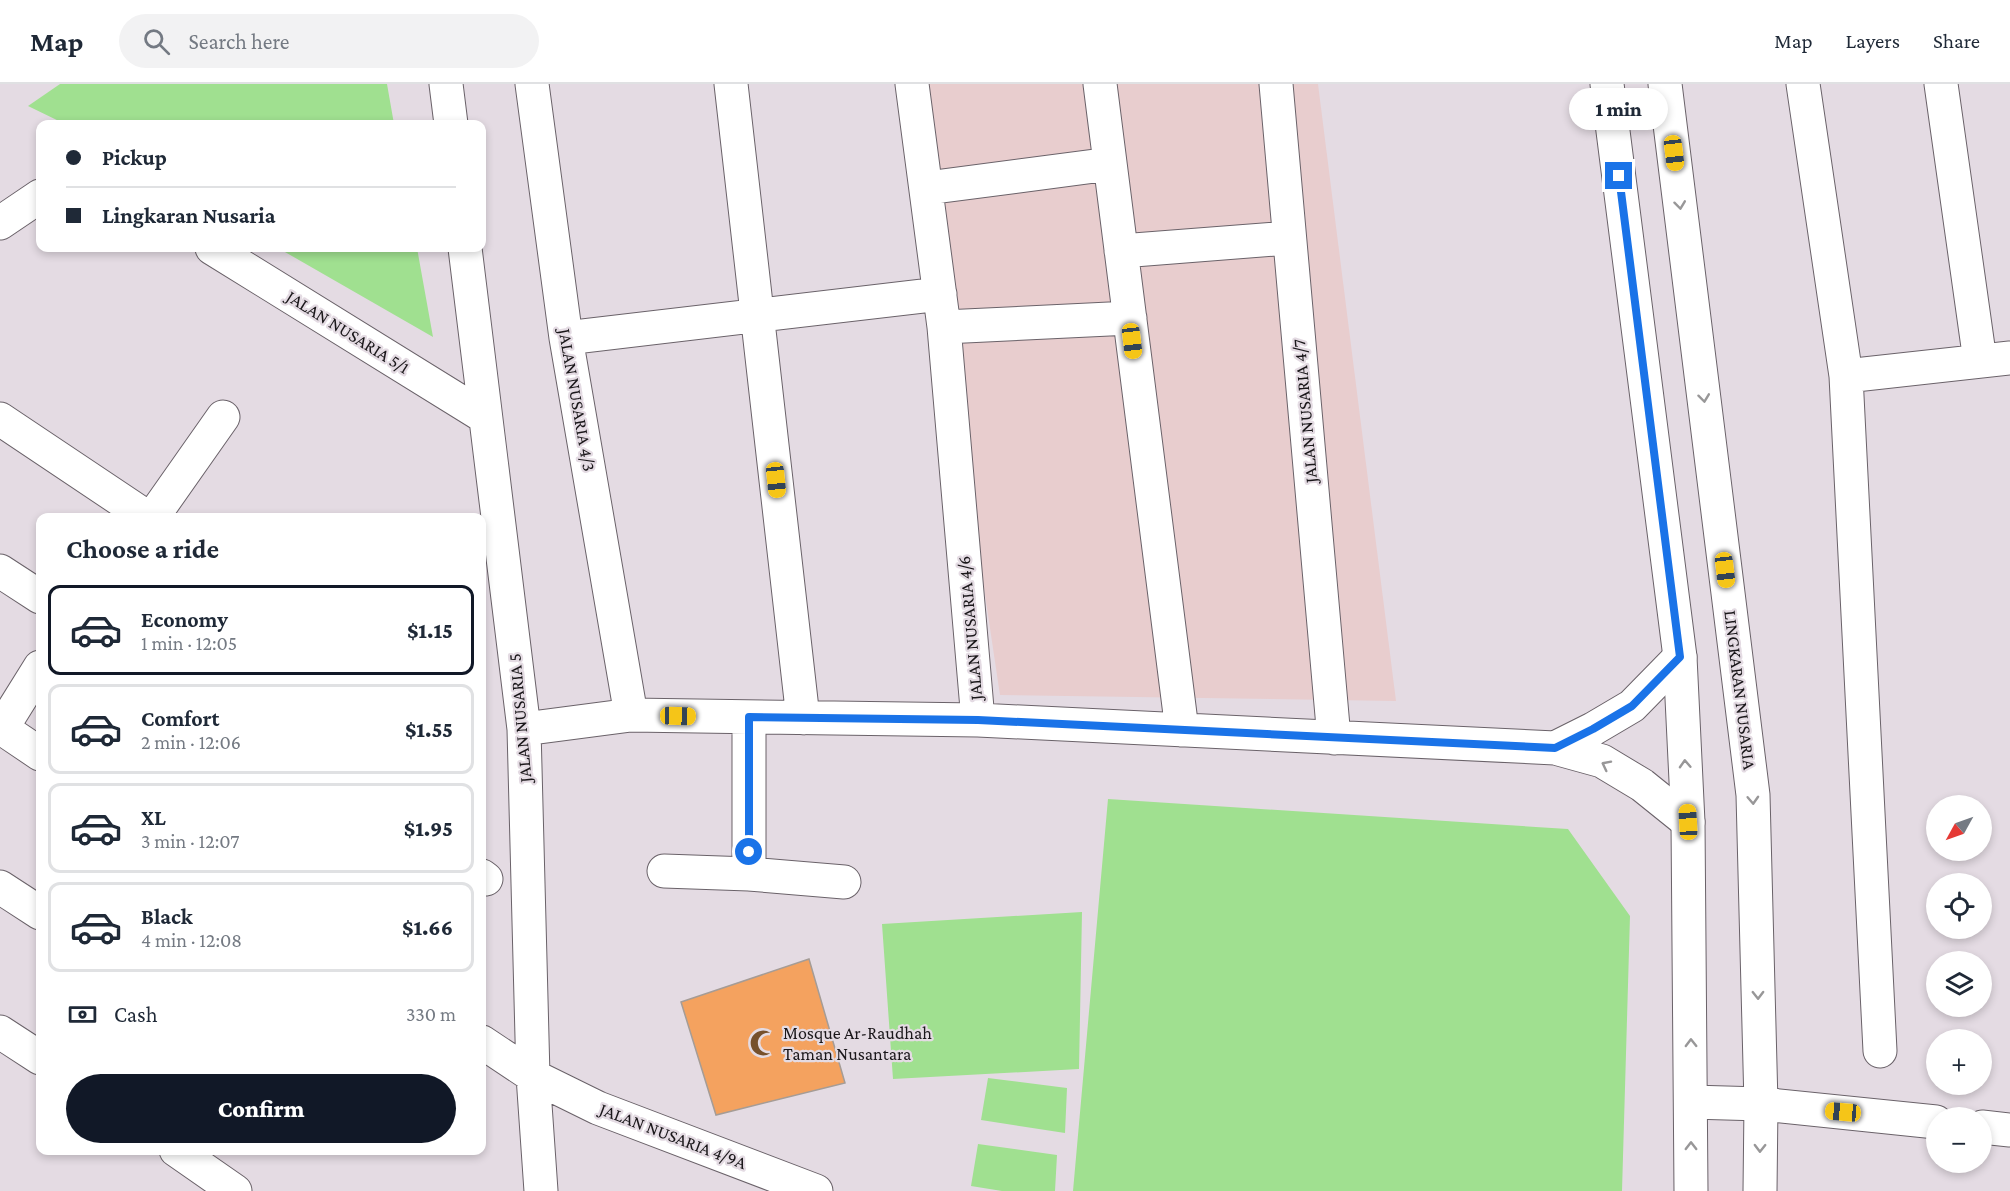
<!DOCTYPE html>
<meta charset="utf-8">
<style>
:root{--surface:#fff;--page:#f2f2f3;--text:#1f2937;--muted:#747a83;--line:#e0e1e3;--accent:#111827}
body{margin:0;font-family:"Crimson Pro",serif;background:var(--page);color:var(--text);height:100vh;display:flex;flex-direction:column;font-size:22px;white-space:nowrap}
*{box-sizing:border-box;margin:0}
p{font-size:20px;color:var(--muted)}
.icon{flex:none;width:33px;height:33px;fill:none;stroke:currentColor;stroke-width:2;stroke-linecap:round;stroke-linejoin:round}
.map{position:relative;flex:1;overflow:hidden}
.panel{position:absolute;left:36px;top:429px;width:450px;height:642px;display:flex;flex-direction:column;background:var(--surface);border-radius:12px;box-shadow:0 3px 9px #0003}
.panel>*{flex:none}
.top-card{position:absolute;left:36px;top:36px;width:450px;height:132px;border-radius:12px;box-shadow:0 3px 9px #0003;display:grid;align-content:center;height:132px;padding:0 30px;background:var(--surface)}
.needle{width:39px;rotate:230deg}
.buttons{position:absolute;left:1926px;top:711px;display:grid;gap:12px}
.buttons a{display:grid;place-items:center;width:66px;height:66px;border-radius:50%;background:var(--surface);box-shadow:0 3px 9px #0003;font-size:30px}
.end{position:absolute;width:27px;height:27px;margin:-14px;border:8px solid #1a73e8;background:#fff;box-shadow:0 0 0 3px #fff}
.from{border-radius:50%}
.bubble{position:absolute;height:42px;border-radius:21px;background:var(--surface);box-shadow:0 3px 9px #0003;font-size:20px;font-weight:800;line-height:42px;text-align:center}
.car{position:absolute;width:18px;height:36px;margin:-18px -9px;border-radius:8px;box-shadow:0 0 4px 2px #0007;background:linear-gradient(#f5c518 24%,#345 0 40%,#f5c518 0 76%,#345 0 86%,#f5c518 0)}
.top-card b{display:flex;align-items:center;gap:21px;height:57px;font-size:22px}
.top-card b+b{border-top:2px solid var(--line)}
.top-card i{width:15px;height:15px;background:var(--text)}
ul{padding:0;list-style:none}
li{display:flex;align-items:center;gap:18px;height:90px;margin:0 12px 9px;padding:0 18px;border:3px solid var(--line);border-radius:12px}
li div{flex:1}
li b{display:block;font-size:22px}
li em{font-style:normal;font-weight:800}
li.on{border-color:var(--accent)}
li>.icon{width:54px;height:54px;stroke-width:1.5}
h2{padding:0 30px;font-size:27px;line-height:72px}
.pay{display:flex;align-items:center;gap:15px;height:66px;padding:0 30px;font-size:22px}
.pay p{margin-inline-start:auto}
.primary-button{display:flex;gap:12px;margin-top:auto;padding:12px 30px}
.primary-button a{flex:1;height:69px;border-radius:36px;background:var(--accent);color:#fff;font-size:24px;font-weight:800;line-height:69px;text-align:center}
header{display:flex;align-items:center;gap:36px;box-sizing:border-box;height:84px;padding:0 30px;background:var(--surface);border-bottom:2px solid var(--line)}
header strong{font-size:28px}
nav{display:flex;gap:33px;margin-inline-start:auto;font-size:21px}
.search{width:420px;height:54px;background:var(--page);display:flex;align-items:center;gap:15px;box-sizing:border-box;padding:0 21px;border-radius:33px;color:var(--muted);font-size:22px}
.map>svg:first-child{display:block}
.commercial{fill:#e8cdce}
.green{fill:#a0e090}
.building{fill:#f4a25f;stroke:#a59c96;stroke-width:1.5}
.lines{fill:none;stroke-linecap:round;stroke-linejoin:round}
.minor-casing{stroke:#6a6269;stroke-width:35}
.major-casing{stroke:#6a6269;stroke-width:35}
.minor{stroke:#fff;stroke-width:33}
.major{stroke:#fff;stroke-width:33}
.oneway{stroke:#989798}
.route{stroke:#1a73e8;stroke-width:8}
.labels{text-anchor:middle;stroke-width:4.5;stroke-linejoin:round;paint-order:stroke}
.street-label{font-size:18px;fill:#1a171a;stroke:#e4dbe3}
.poi-label{font-size:18px;fill:#1a171a;stroke:#e4dbe3;text-anchor:start}
</style>
<header>
<strong>Map</strong>
<div class="search"><svg class="icon" aria-label="search" viewBox="0 0 24 24"><circle cx="10" cy="10" r="6"/><path d="M15 15l6 6"/></svg>Search here</div>
<nav><a>Map</a><a>Layers</a><a>Share</a></nav>
</header>
<div class="map">
<svg width="2010" height="1107" viewBox="0 0 2010 1107">
<rect width="100%" height="100%" fill="#e4dbe3"/>
<path class="commercial" d="M917 0H1318L1396 617 1000 611 940 210Z"/>
<path class="green" d="M60 0H387L394 40H65L28 22Z
M278 164H417L433 253Z
M1108 715 1568 745 1630 832 1622 1107H1073Z
M1082 828 1079 985 893 995 882 840Z
M988 994 1067 1004 1065 1049 981 1036Z
M978 1060 1057 1071 1055 1107H1002L971 1102Z"/>
<path class="building" d="M809 875 845 999 716 1031 681 918Z"/>
<g class="lines">
<g class="minor-casing">
<path id="minor" d="M446 0 451 40
M532 0 566 254 631 631
M731 0 803 634
M1100 0 1182 646
M1276 0 1334 654
M1803 0 1846 292 1880 967
M1941 0 1980 277
M927 104 1110 80
M0 139 40 112
M212 164 485 333
M465 164 524 645 533 992 541 1107
M1121 167 1289 154
M944 243 1130 234
M566 254 940 210
M1846 292 2010 274
M0 335 148 434
M152 434 223 333
M0 487 40 513
M978 636 1555 664 1602 677 1642 701 1688 738
M0 643 40 670
M2 644 40 583
M524 645 631 631 978 636 944 243 912 0
M1555 664 1593 645 1632 622 1680 573
M664 787 749 790 844 798
M749 790V633
M482 792 486 795
M0 803 40 829
M0 948 40 974
M482 958 533 992 598 1024 816 1107
M1691 1018 1761 1020 1936 1038
M1982 1043 2010 1046
M176 1066 235 1107"/>
</g>
<g class="major-casing">
<path id="major" d="M1607 0 1680 573 1688 738 1691 1107
M1665 0 1753 711 1761 1020 1760 1107"/>
</g>
<use href="#minor" class="minor"/>
<use href="#major" class="major"/>
</g>
<defs><path id="oneway-chevron" d="M-2-3.5L2.5 0L-2 3.5" fill="none" stroke-width="1.6" stroke-linecap="round" stroke-linejoin="round" transform="scale(1.5)"/></defs>
<g class="oneway">
<use href="#oneway-chevron" transform="translate(1680 121) rotate(83)"/>
<use href="#oneway-chevron" transform="translate(1704 314) rotate(83)"/>
<use href="#oneway-chevron" transform="translate(1685 680) rotate(-93)"/>
<use href="#oneway-chevron" transform="translate(1606 681) rotate(-153)"/>
<use href="#oneway-chevron" transform="translate(1753 716) rotate(87)"/>
<use href="#oneway-chevron" transform="translate(1758 911) rotate(89)"/>
<use href="#oneway-chevron" transform="translate(1691 959) rotate(-91)"/>
<use href="#oneway-chevron" transform="translate(1691 1062) rotate(-90)"/>
<use href="#oneway-chevron" transform="translate(1760 1064) rotate(91)"/>
</g>
<g class="lines">
<path class="route" d="M749 768V633L978 636 1555 664 1593 645 1632 622 1680 573 1619 92"/>
</g>
<defs>
<g id="mosque-bare" transform="scale(2.07)"><path d="M3.5-4.9A6 6 0 1 0 3.5 4.9A5 5 0 1 1 3.5-4.9Z" fill="#76502c" stroke="#e4dbe3" stroke-width="2.5" paint-order="stroke"/></g>
</defs>
<g fill-rule="evenodd">
<use href="#mosque-bare" x="763" y="959"/>
</g>
<g class="labels">
<g class="street-label">
<text transform="translate(348 248) rotate(32)" y="6">JALAN NUSARIA 5/1</text>
<text transform="translate(577 316) rotate(80)" y="6">JALAN NUSARIA 4/3</text>
<text transform="translate(1305 327) rotate(-95)" y="6">JALAN NUSARIA 4/7</text>
<text transform="translate(970 544) rotate(-95)" y="6">JALAN NUSARIA 4/6</text>
<text transform="translate(1740 606) rotate(83)" y="6">LINGKARAN NUSARIA</text>
<text transform="translate(520 634) rotate(-95)" y="6">JALAN NUSARIA 5</text>
<text transform="translate(673 1052) rotate(21)" y="6">JALAN NUSARIA 4/9A</text>
</g>
<g class="poi-label">
<text x="783" y="955">Mosque Ar-Raudhah<tspan x="783" dy="21">Taman Nusantara</tspan></text>
</g>
</g>
</svg>
<div class="buttons">
<a><svg class="needle" viewBox="-14 -14 28 28"><path d="M0-13l5 13h-10z" fill="#e53935"/><path d="M0 13l5-13h-10z" fill="#747a83"/></svg></a>
<a><svg class="icon" aria-label="locate" viewBox="0 0 24 24"><circle cx="12" cy="12" r="6"/><path d="M12 2v4M12 18v4M2 12h4M18 12h4"/></svg></a>
<a><svg class="icon" aria-label="layers" viewBox="0 0 24 24"><path d="M12 4l9 5-9 5-9-5zM3 14l9 5 9-5"/></svg></a>
<a>+</a>
<a>−</a>
</div>
<i class="end from" style="left:749px;top:768px"></i>
<i class="end" style="left:1619px;top:92px"></i>
<div class="bubble" style="left:1569px;top:4px;width:99px">1 min</div>
<i class="car" style="left:1674px;top:69px;rotate:173deg"></i>
<i class="car" style="left:1132px;top:257px;rotate:173deg"></i>
<i class="car" style="left:776px;top:396px;rotate:174deg"></i>
<i class="car" style="left:1725px;top:486px;rotate:173deg"></i>
<i class="car" style="left:678px;top:632px;rotate:91deg"></i>
<i class="car" style="left:1688px;top:738px;rotate:357deg"></i>
<i class="car" style="left:1843px;top:1028px;rotate:275deg"></i>
<div class="top-card">
<b><i class="from"></i>Pickup</b>
<b><i></i>Lingkaran Nusaria</b>
</div>
<section class="panel">
<h2>Choose a ride</h2>
<ul>
<li class="on"><svg class="icon" aria-label="car" viewBox="0 0 24 24"><path d="M5 17H2v-5l4-1 3-4h7l3 4 3 1v5h-3M9 17h6M6 11h13"/><circle cx="7" cy="17" r="2"/><circle cx="17" cy="17" r="2"/></svg><div><b>Economy</b><p>1 min · 12:05</p></div><em>$1.15</em></li>
<li><svg class="icon" aria-label="car" viewBox="0 0 24 24"><path d="M5 17H2v-5l4-1 3-4h7l3 4 3 1v5h-3M9 17h6M6 11h13"/><circle cx="7" cy="17" r="2"/><circle cx="17" cy="17" r="2"/></svg><div><b>Comfort</b><p>2 min · 12:06</p></div><em>$1.55</em></li>
<li><svg class="icon" aria-label="car" viewBox="0 0 24 24"><path d="M5 17H2v-5l4-1 3-4h7l3 4 3 1v5h-3M9 17h6M6 11h13"/><circle cx="7" cy="17" r="2"/><circle cx="17" cy="17" r="2"/></svg><div><b>XL</b><p>3 min · 12:07</p></div><em>$1.95</em></li>
<li><svg class="icon" aria-label="car" viewBox="0 0 24 24"><path d="M5 17H2v-5l4-1 3-4h7l3 4 3 1v5h-3M9 17h6M6 11h13"/><circle cx="7" cy="17" r="2"/><circle cx="17" cy="17" r="2"/></svg><div><b>Black</b><p>4 min · 12:08</p></div><em>$1.66</em></li>
</ul>
<div class="pay"><svg class="icon" aria-label="cash" viewBox="0 0 24 24"><path d="M3 7h18v10H3z"/><circle cx="12" cy="12" r="2"/></svg>Cash<p>330 m</p></div>
<div class="primary-button"><a>Confirm</a></div>
</section>
</div>
